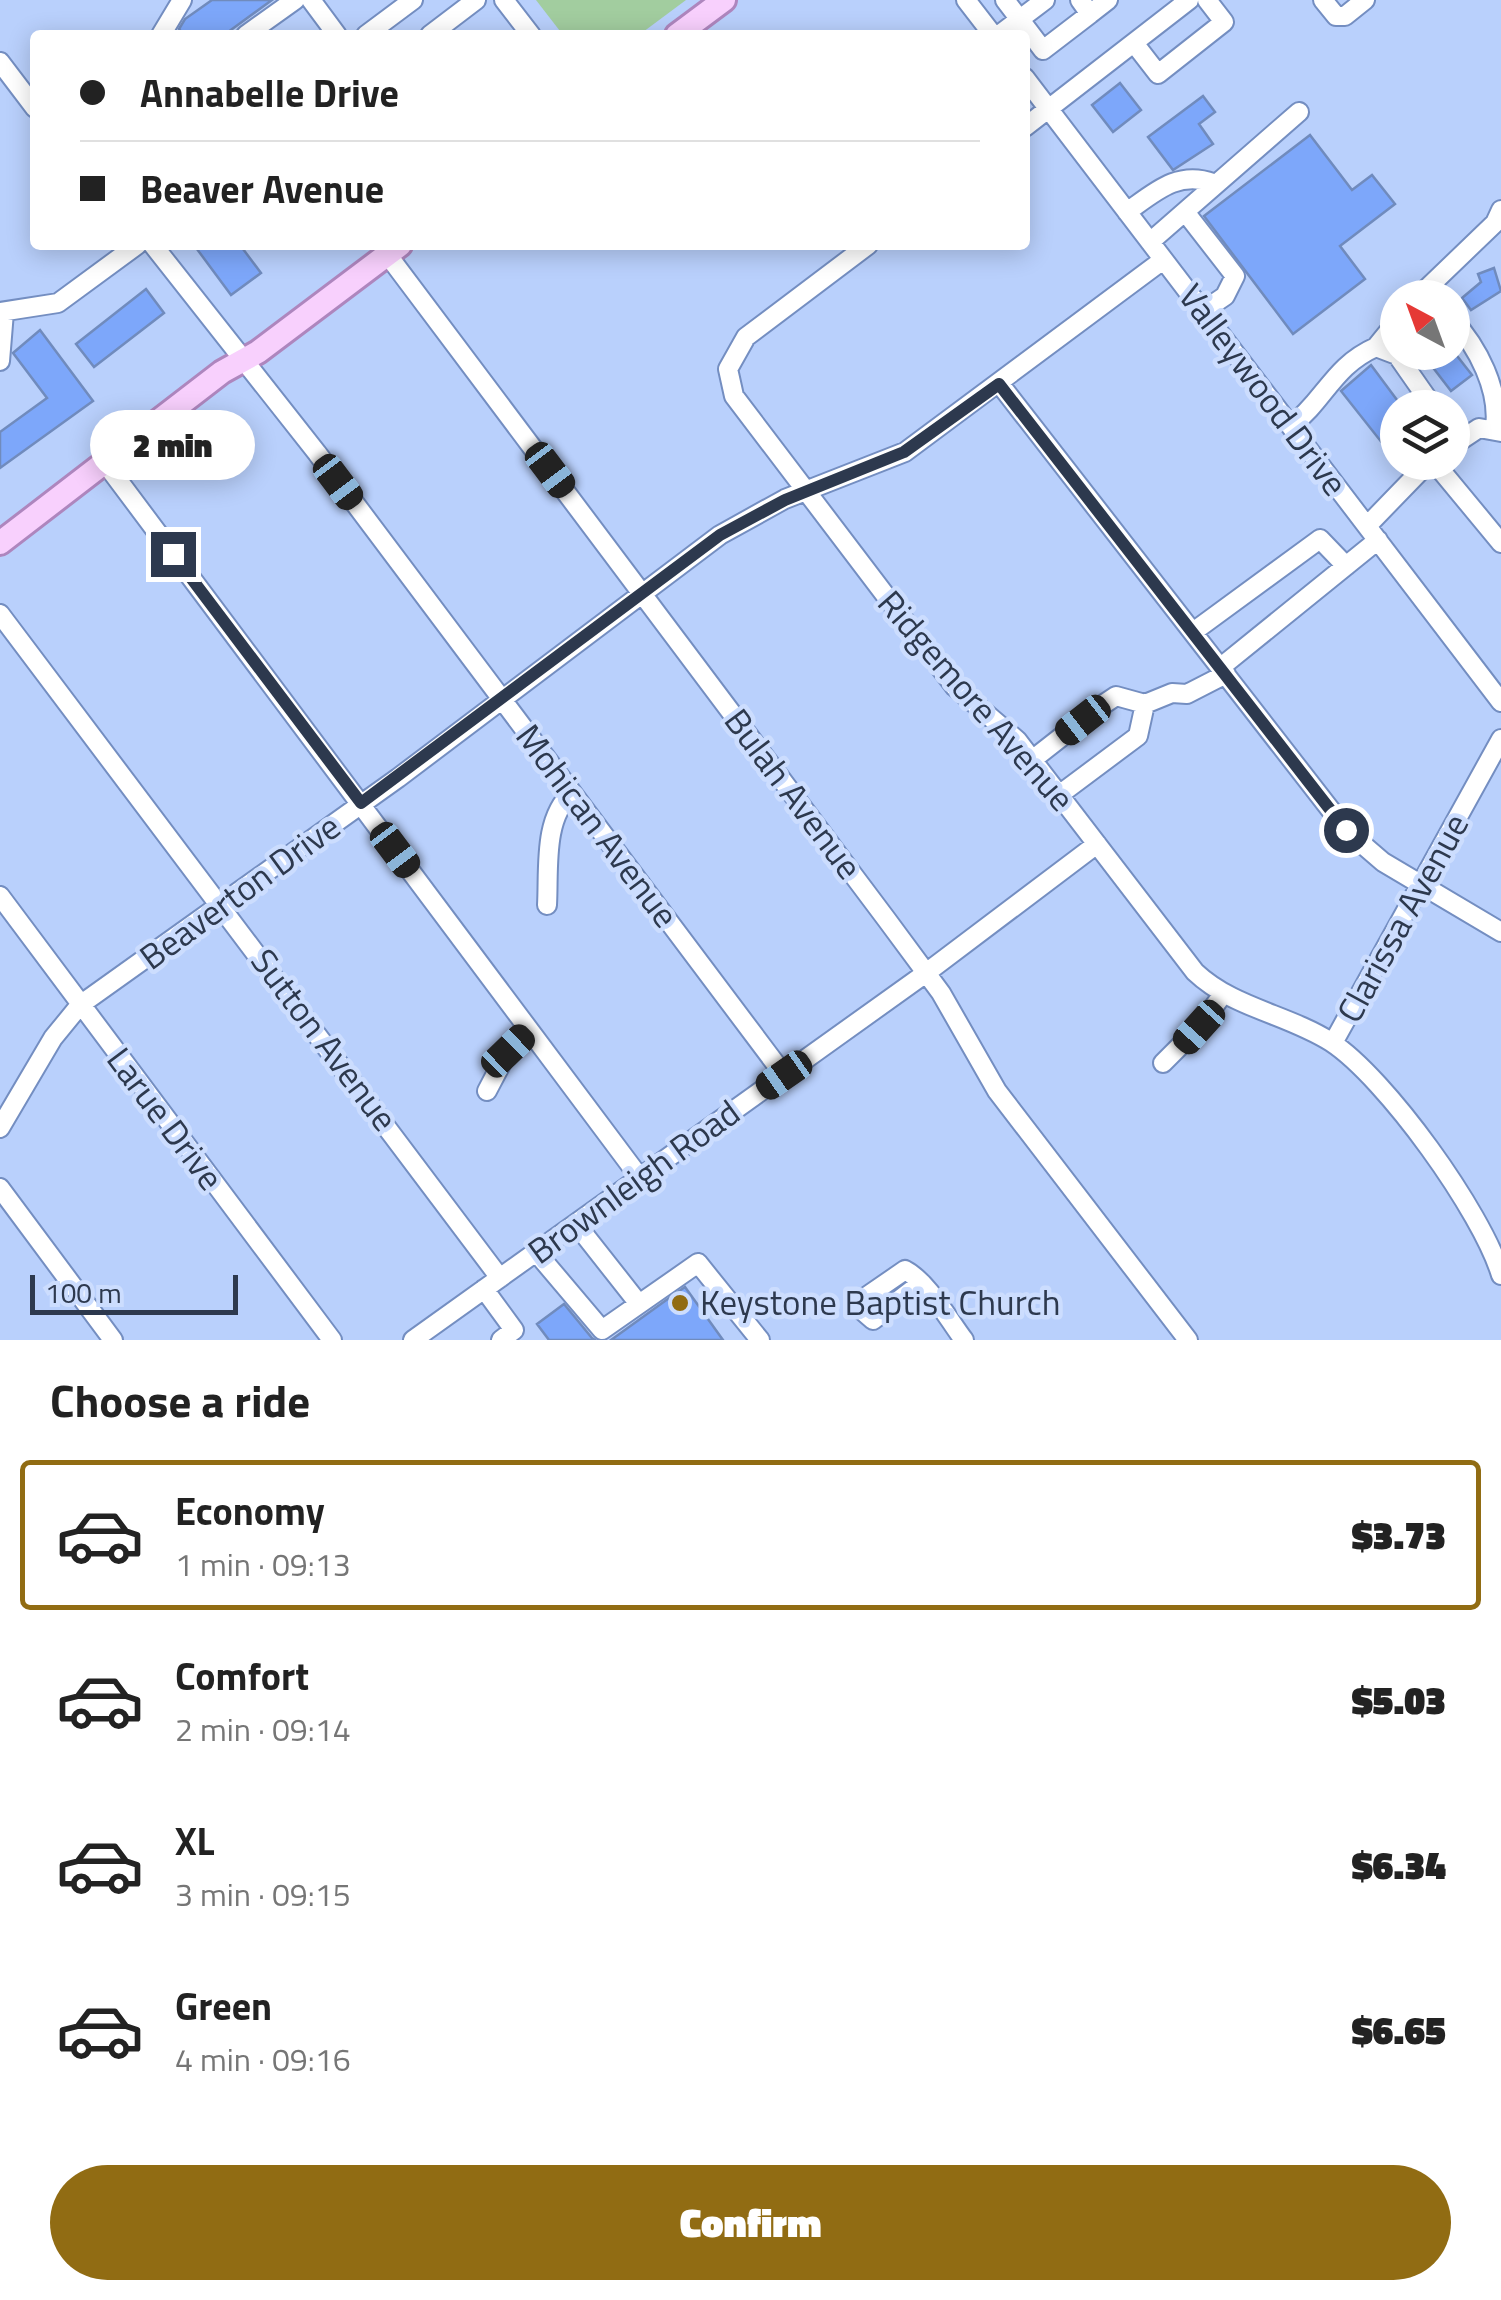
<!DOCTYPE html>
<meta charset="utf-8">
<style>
:root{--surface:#fff;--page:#f2f2f2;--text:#222;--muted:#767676;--line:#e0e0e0;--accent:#916c13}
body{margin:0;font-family:"Titillium Web",sans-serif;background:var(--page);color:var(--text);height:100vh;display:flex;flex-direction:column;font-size:38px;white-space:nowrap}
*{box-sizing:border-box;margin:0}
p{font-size:32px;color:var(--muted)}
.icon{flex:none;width:55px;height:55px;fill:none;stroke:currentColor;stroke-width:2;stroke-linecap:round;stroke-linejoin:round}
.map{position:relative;height:1340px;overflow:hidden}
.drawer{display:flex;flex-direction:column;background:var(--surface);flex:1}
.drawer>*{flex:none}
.banner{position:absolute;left:30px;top:30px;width:1000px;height:220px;border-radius:10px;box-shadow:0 5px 25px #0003;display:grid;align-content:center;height:220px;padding:0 50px;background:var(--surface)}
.needle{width:65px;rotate:319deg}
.controls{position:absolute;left:1380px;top:280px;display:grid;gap:20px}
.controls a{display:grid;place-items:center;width:90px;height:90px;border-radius:50%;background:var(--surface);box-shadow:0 5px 25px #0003;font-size:50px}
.scale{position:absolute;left:30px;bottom:25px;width:208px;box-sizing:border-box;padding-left:10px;border:5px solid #2d394e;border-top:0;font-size:28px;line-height:35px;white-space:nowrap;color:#2d394e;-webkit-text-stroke:8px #ccddfe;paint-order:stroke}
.end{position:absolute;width:45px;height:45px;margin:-22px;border:12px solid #2d394e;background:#fff;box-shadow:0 0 0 5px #fff}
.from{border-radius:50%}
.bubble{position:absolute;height:70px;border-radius:35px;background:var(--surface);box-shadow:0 5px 25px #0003;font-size:32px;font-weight:800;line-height:70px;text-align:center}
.car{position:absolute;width:30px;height:60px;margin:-30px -15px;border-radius:12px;box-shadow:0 0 8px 2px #0007;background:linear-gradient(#222 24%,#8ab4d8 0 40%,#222 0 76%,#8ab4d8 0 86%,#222 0)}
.banner b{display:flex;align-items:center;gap:35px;height:95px;font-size:38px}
.banner b+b{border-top:2px solid var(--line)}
.banner i{width:25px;height:25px;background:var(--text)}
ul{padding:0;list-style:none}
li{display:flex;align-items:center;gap:30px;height:150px;margin:0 20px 15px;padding:0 30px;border:5px solid transparent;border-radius:10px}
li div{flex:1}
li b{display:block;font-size:38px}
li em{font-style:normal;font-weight:800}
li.current{border-color:var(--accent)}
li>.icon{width:90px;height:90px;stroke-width:1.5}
h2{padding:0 50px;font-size:45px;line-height:120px}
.primary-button{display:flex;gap:20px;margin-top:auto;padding:20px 50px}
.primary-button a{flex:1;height:115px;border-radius:60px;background:var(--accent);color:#fff;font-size:40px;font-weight:800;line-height:115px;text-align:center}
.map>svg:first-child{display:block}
.green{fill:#a2cd9f}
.building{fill:#7da7fa;stroke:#708bbd;stroke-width:2.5}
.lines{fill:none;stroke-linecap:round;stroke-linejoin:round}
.minor-casing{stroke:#748ec1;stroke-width:22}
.major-casing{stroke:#ae86be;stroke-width:28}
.minor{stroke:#fff;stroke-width:18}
.major{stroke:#f8d0fd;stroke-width:22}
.route{stroke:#2d394e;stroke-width:12}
.poi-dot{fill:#916c13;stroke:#ccddfe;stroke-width:4}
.labels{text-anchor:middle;stroke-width:9;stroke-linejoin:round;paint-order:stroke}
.street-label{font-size:35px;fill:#2d394e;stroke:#ccddfe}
.poi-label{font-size:35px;fill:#2d394e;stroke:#ccddfe;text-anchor:start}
</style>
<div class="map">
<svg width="1501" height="1340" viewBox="0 0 1501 1340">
<rect width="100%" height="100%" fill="#b9d0fc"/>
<path class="green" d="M536 0H686L639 35H563Z"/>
<path class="building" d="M212 0H272L224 35H184L179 29 185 19Z
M1120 83 1141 110 1113 132 1092 105Z
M1203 96 1215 112 1199 124 1213 144 1173 170 1148 137Z
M1310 135 1352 190 1372 175 1395 204 1340 246 1365 279 1293 334 1204 216Z
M194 245H240L261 273 231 295Z
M1494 268 1501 291 1471 310 1462 298 1481 282 1478 274Z
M146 289 164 313 94 367 76 344Z
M40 330 93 401 0 468V432L47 398 13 353Z
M1421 352H1454L1472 375 1451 391Z
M1371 365 1403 408H1398V463L1341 391Z
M685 1287 723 1340H611L665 1301Z
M564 1304 592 1338 595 1340H549L537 1324Z"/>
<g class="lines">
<g class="minor-casing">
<path id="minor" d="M311 0 337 35
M504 0 531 35
M966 0 993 35
M1005 0 1043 50 1090 14
M1080 0 1090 14 1108 0
M1323 0 1336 16H1345L1365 0
M161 35 182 0
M246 35 295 0
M366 35 413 0
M430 35 476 0
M999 35 1045 0
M1134 43 1158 74 1224 22 1207 0
M0 62 35 108
M1025 78 1501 702
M1025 127 1189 0
M1127 212C1155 192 1178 170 1213 183
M1186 213 1235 276 1225 296 1203 311
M1150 242 1299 112
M153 245 317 453 784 1075
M868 245 746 337 728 369 734 396 955 687 1017 740 1195 972C1233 1008 1287 1014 1331 1042 1386 1078 1482 1212 1501 1275
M387 254 887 920 941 993 997 1091 1188 1340
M1417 298 1495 223 1501 210
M0 312 58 303 137 245
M1452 319C1478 347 1500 390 1495 428
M1376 347 1398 320
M0 361 4 312
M999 383 1347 831 1383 862 1501 932
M1291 426C1325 400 1333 366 1376 347L1397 355 1434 408
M1452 446 1479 428 1501 432
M1434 462 1501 543
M106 464 640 1178
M1367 526 1429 462
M0 614 500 1278
M1193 632 1320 539 1346 566
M1221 667 1378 540
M1098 708 1116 696 1145 704 1172 693 1187 694 1226 674
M1032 760 1083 720
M1059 795 1138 736 1145 704
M0 896 332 1340
M547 905C549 869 543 818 572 793
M1333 1043 1501 739
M1163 1063 1199 1027 1223 994
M487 1091 508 1051 529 1031
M0 1128 53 1038 80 1005 398 778 720 535 785 499 905 452 1163 260
M0 1188 113 1340
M576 1224 639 1304
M536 1252 602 1330 698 1263 760 1340
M920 1284 873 1320 858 1307 860 1301 905 1270C928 1282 948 1319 964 1340
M484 1289 514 1330 501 1340
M413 1340 926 973 1097 844"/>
</g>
<g class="major-casing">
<path id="major" d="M677 35 724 0
M0 543 222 372 258 352 400 245"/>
</g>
<use href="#minor" class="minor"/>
<use href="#major" class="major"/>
</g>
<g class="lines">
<path class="route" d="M173 554 361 803 720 535 785 500 904 452 999 384 1346 830"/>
</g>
<circle class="poi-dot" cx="680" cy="1303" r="10"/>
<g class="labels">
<g class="street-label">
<text transform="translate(1263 390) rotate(53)" y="12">Valleywood Drive</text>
<text transform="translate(976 701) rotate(49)" y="12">Ridgemore Avenue</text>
<text transform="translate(793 794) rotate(53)" y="12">Bulah Avenue</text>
<text transform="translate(597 826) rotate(53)" y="12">Mohican Avenue</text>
<text transform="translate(240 892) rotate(-36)" y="12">Beaverton Drive</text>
<text transform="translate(1403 918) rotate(-61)" y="12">Clarissa Avenue</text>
<text transform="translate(324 1040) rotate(53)" y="12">Sutton Avenue</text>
<text transform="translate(165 1119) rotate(53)" y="12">Larue Drive</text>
<text transform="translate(634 1182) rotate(-36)" y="12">Brownleigh Road</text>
</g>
<g class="poi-label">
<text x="700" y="1315">Keystone Baptist Church</text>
</g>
</g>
</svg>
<div class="controls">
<a><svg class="needle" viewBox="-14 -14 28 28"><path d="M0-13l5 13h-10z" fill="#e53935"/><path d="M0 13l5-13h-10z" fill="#767676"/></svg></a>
<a><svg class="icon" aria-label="layers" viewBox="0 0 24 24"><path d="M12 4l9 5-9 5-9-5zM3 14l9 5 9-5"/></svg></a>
</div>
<div class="scale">100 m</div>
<i class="end from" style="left:1346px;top:830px"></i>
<i class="end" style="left:173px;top:554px"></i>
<div class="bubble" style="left:90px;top:410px;width:165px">2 min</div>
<i class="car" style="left:550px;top:470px;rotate:143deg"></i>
<i class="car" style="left:338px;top:482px;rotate:143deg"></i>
<i class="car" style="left:1083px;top:720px;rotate:232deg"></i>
<i class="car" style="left:395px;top:850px;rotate:143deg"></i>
<i class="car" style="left:1199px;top:1027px;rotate:222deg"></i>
<i class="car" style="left:508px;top:1051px;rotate:46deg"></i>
<i class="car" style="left:784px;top:1075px;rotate:235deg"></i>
<div class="banner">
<b><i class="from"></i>Annabelle Drive</b>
<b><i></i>Beaver Avenue</b>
</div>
</div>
<section class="drawer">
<h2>Choose a ride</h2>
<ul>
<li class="current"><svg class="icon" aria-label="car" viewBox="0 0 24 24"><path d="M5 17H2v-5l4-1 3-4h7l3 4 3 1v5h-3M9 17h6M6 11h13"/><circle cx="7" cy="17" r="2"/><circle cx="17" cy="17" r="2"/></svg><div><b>Economy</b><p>1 min · 09:13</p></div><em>$3.73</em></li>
<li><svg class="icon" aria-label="car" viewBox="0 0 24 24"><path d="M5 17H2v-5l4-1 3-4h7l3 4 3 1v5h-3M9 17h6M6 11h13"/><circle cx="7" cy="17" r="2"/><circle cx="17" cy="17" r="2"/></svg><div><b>Comfort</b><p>2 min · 09:14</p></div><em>$5.03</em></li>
<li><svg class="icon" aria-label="car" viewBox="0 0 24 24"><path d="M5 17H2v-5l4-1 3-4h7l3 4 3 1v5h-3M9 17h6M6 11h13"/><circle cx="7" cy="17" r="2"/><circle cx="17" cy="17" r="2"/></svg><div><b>XL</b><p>3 min · 09:15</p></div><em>$6.34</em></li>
<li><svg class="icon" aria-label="car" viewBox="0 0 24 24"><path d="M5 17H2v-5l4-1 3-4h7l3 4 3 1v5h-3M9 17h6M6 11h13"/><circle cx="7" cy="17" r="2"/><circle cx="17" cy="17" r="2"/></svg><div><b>Green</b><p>4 min · 09:16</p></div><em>$6.65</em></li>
</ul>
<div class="primary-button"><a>Confirm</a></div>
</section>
